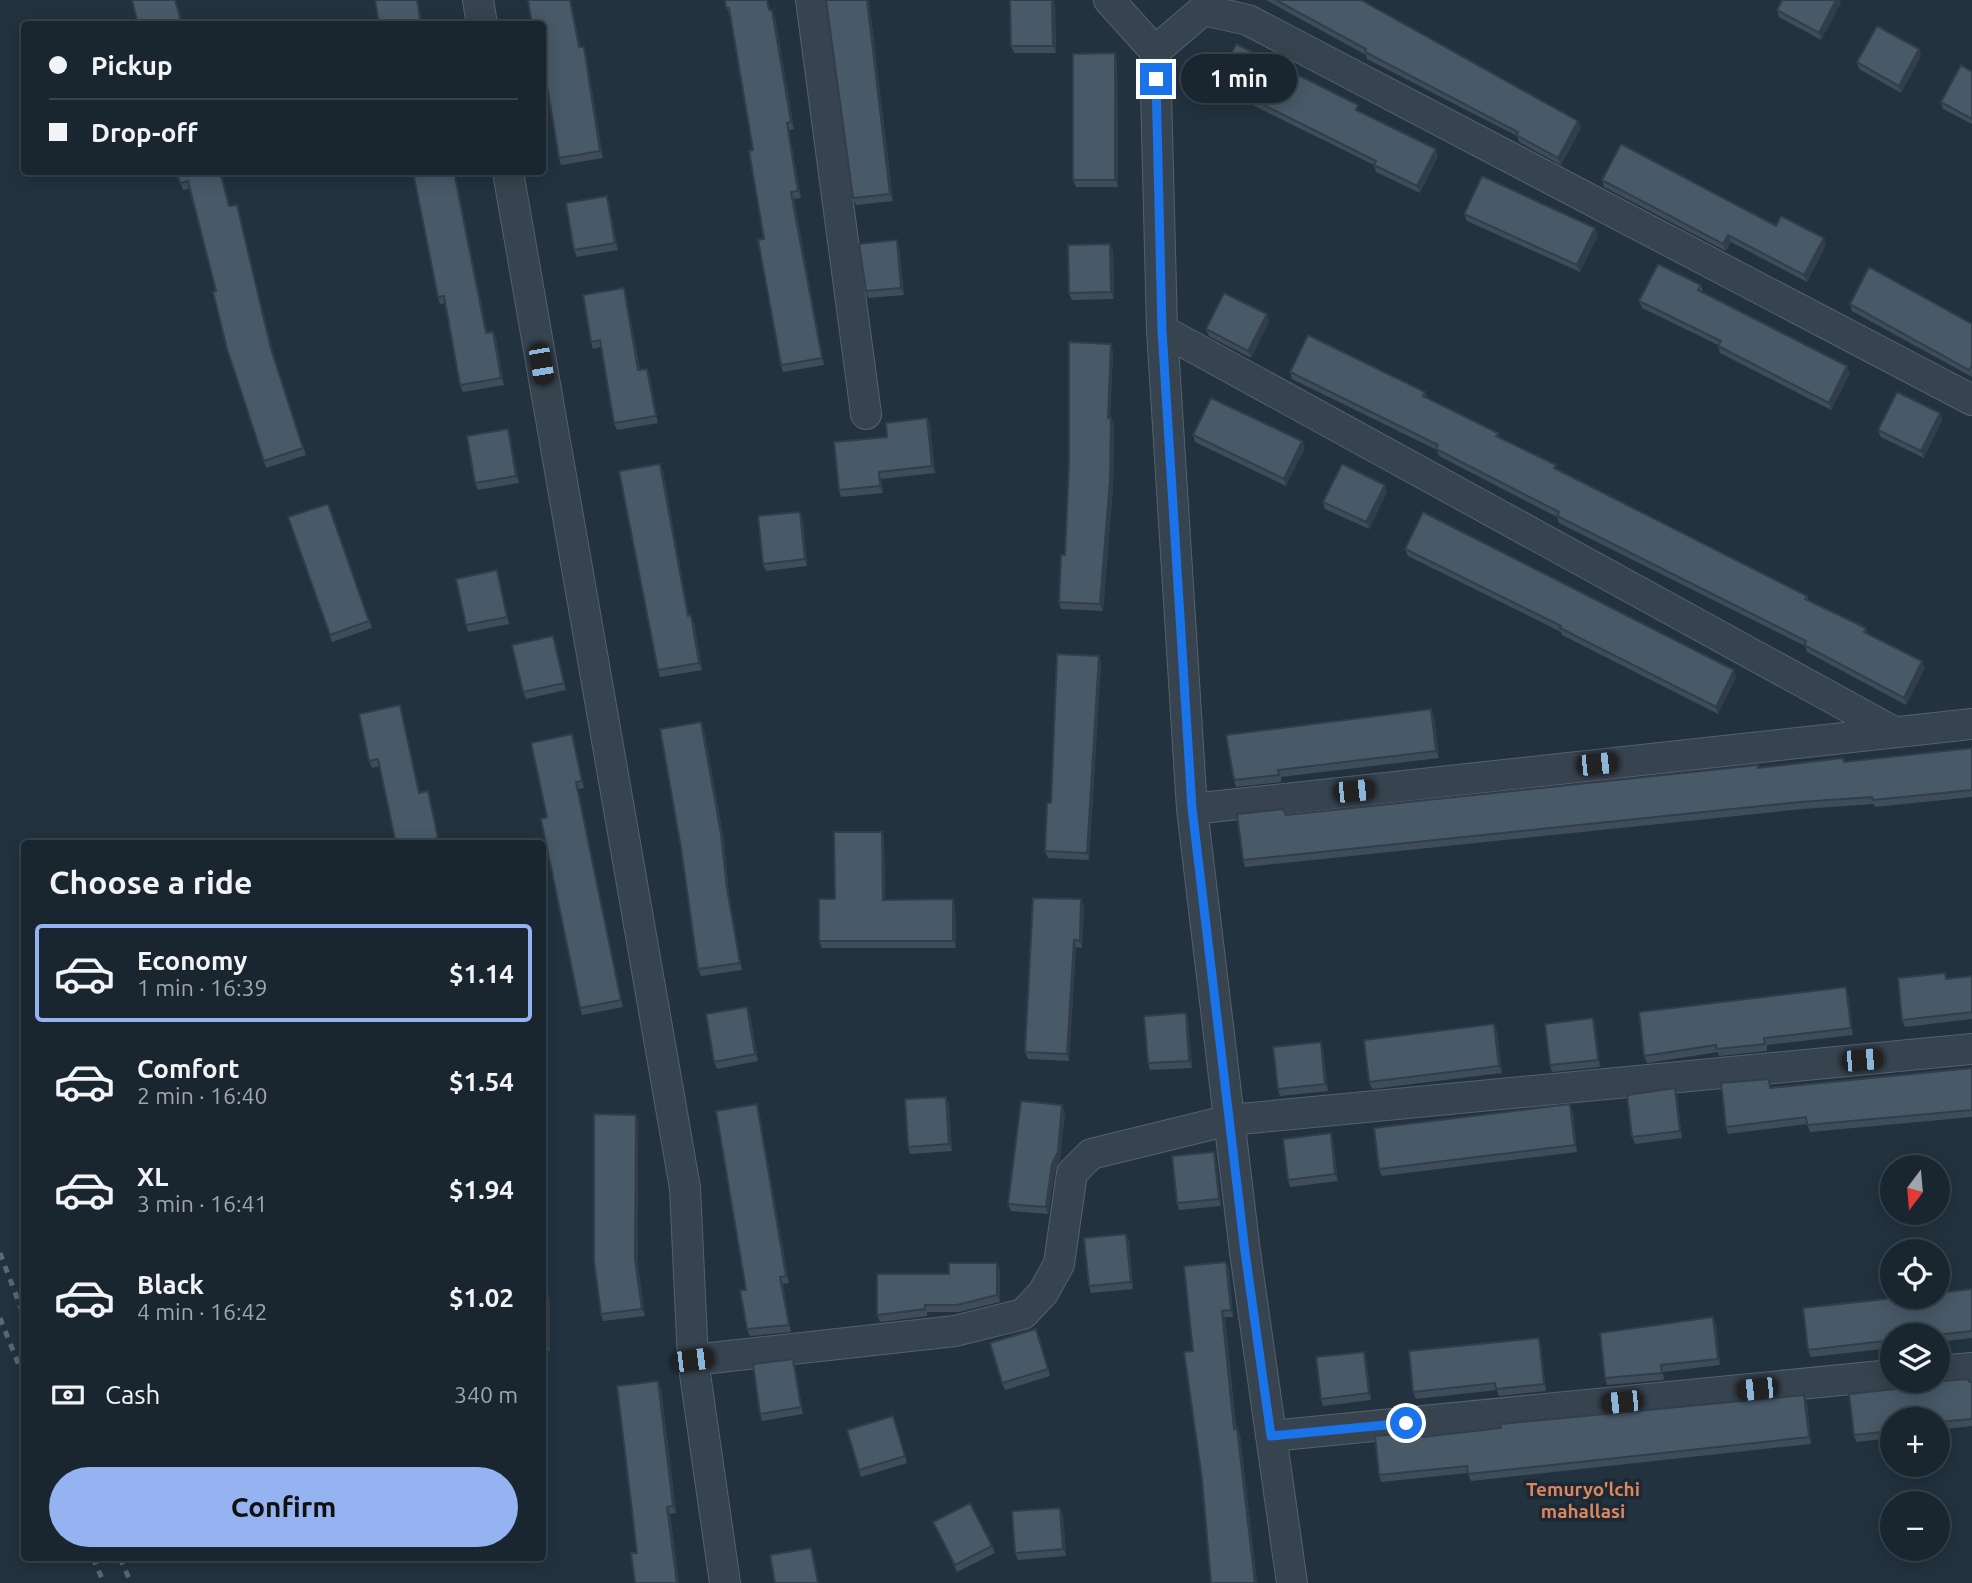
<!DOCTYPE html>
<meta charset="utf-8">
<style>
:root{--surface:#1a262f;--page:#27323b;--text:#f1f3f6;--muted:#9fa5aa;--line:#38434b;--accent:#95b2f1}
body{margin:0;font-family:Ubuntu,sans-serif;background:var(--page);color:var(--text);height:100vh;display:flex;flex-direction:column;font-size:26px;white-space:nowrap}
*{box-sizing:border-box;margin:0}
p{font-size:23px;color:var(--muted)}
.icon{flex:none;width:38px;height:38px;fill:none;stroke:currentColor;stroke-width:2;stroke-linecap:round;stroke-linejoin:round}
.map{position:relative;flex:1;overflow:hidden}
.sheet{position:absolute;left:21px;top:840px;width:525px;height:721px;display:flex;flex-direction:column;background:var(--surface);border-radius:7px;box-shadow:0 4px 18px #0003,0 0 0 2px var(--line)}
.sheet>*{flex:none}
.hud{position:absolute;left:21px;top:21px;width:525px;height:154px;border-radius:7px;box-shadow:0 4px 18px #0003,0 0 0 2px var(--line);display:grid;align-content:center;height:154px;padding:0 28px;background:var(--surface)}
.needle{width:46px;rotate:196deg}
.fabs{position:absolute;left:1880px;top:1155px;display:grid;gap:14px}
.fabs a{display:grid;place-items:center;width:70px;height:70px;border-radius:50%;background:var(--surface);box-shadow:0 4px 18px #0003,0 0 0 2px var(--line);font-size:35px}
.end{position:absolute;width:32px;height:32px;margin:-16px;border:9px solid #1a73e8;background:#fff;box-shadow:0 0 0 4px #fff}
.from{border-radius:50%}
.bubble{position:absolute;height:49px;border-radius:24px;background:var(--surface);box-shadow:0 4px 18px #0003,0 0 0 2px var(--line);font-size:23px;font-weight:600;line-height:49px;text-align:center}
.car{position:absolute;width:21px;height:42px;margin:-21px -10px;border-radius:9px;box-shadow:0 0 5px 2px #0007;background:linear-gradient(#222 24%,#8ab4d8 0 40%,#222 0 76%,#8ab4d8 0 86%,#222 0)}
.hud b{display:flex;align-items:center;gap:24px;height:66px;font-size:26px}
.hud b+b{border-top:2px solid var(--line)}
.hud i{width:18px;height:18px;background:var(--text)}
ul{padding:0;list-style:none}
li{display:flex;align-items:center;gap:21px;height:98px;margin:0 14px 10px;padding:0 14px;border:4px solid transparent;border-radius:7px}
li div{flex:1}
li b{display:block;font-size:26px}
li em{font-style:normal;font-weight:600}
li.on{border-color:var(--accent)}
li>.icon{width:63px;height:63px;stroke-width:1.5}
h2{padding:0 28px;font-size:32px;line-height:84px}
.pay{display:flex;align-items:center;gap:18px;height:77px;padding:0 28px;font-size:26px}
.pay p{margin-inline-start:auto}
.primary-button{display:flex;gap:14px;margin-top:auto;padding:14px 28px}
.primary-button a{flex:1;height:80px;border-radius:42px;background:var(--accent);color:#111;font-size:28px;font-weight:600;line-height:80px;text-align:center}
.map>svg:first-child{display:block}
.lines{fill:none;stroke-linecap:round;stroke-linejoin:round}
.street-casing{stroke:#55616d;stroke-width:32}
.street{stroke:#37434f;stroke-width:30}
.rail{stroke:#586876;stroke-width:5;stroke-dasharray:7 7;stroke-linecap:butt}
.wall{fill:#3e4d59}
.shaded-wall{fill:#323e49}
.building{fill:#485968;stroke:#323e49;stroke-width:2}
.route{stroke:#1a73e8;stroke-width:9}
.labels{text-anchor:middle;stroke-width:7;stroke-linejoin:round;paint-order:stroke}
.neighbourhood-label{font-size:19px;font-weight:bold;fill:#db865c;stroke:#1c2834}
</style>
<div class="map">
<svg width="1972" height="1583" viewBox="0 0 1972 1583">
<rect width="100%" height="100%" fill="#22323f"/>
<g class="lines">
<g class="street-casing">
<path id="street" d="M478 0 482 24
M811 0 866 414
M1109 0 1155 51 1203 10 1248 20 1972 400
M1155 51 1162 330 1192 809 1245 1252 1292 1583
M508 172 685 1188 693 1360 725 1583
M1162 330 1894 732
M1192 809 1972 724
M693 1360 955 1331 1023 1314 1043 1293 1059 1264 1072 1173 1091 1154 1230 1120 1972 1049
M1937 1371 1972 1368
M1271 1436 1892 1375"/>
</g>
<use href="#street" class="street"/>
<path class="rail" d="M0 1253 24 1316
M0 1318 24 1378
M93 1558 104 1583
M120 1558 131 1583"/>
</g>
<path class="wall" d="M725 0 770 10 775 17 794 129 789 130 801 198 794 199 824 365 783 372 781 365 753 150 731 15H729Z
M826 0H869L893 201 856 205 853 198Z
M1010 0H1053L1055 5 1056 53H1014L1011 46Z
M1266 0H1361L1578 121 1581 128 1561 165 1519 142 1517 136 1367 59 1366 55Z
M1841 3 1821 40 1779 17 1777 10Z
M542 24 580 47H584L586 54 603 158 561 165 559 158Z
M1919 49 1921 56 1901 93 1859 69 1857 62Z
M1117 60 1118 187H1076L1073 180Z
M1972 72V124L1943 109 1941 102Z
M1218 82 1360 112 1438 156 1420 193 1376 172 1374 165 1220 89Z
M177 172H221L230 206 237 205 274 356 306 455 266 468 227 349 216 291 189 189 183 190Z
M413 172 487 333 493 332 496 339 504 385 463 392 460 385 445 303 440 304 438 297Z
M1602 180 1776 226 1826 245 1807 282 1731 242 1726 251 1604 187Z
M607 196 609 203 618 250 577 257 574 250Z
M1464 214 1598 235 1580 272 1467 221Z
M897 240 899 247 904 295 868 298 866 291Z
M1110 244 1113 251 1114 299 1072 300 1069 293Z
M1701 285 1703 292 1850 373 1831 410 1720 353 1718 345 1642 308 1639 301Z
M624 288 626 295 640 370 647 369 650 376 658 423 617 430 614 423 601 347 593 349 591 342Z
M1850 304 1972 324V377L1852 311Z
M1269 321 1251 358 1209 336 1206 329Z
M1113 351 1110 418H1111L1114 425 1113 487 1103 611 1061 609 1059 602 1065 555Z
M1290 372 1425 392 1427 398 1498 433 1499 437 1558 470 1807 596 1809 601 1866 628 1868 635 1925 668 1906 705 1807 652 1805 646 1559 523 1557 517 1439 456 1437 450 1292 379Z
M1940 413 1942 420 1924 458 1881 437 1878 430Z
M927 418 930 425 935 473 881 479 883 493 841 497 839 490 887 437Z
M1193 435 1302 441 1305 448 1286 486 1195 442Z
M510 436 519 483 478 490 475 483Z
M660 464 663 471 689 616 694 622 702 670 660 677 658 670Z
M1387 492 1369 529 1325 509 1323 502Z
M328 504 372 628 332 642 288 517Z
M803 519 807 566 766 571 763 564Z
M1405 549 1736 677 1718 714 1562 635 1561 632 1408 556Z
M499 577 509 624 468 632 466 625Z
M553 636 566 690 526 699 523 692Z
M1099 656 1101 663 1089 860 1048 858 1045 851 1051 803Z
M400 705 402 712 420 793 428 791 440 844H396L380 766 372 768 369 761Z
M1434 716 1439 758 1281 777V782L1236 787 1234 780Z
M704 729 724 841 729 895 742 970 701 976 698 969Z
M572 734 584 788 578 789 623 1007 582 1015 580 1008Z
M1972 748V797L1875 807 1874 804 1803 809 1245 867 1243 860 1286 815 1759 768 1845 762Z
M882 832 884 839 885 900 955 906 956 948H822L819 941 835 899Z
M1081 899 1084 906 1082 948 1076 947 1069 1061 1028 1059 1025 1052Z
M1972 976V1019L1905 1027 1902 1020 1947 979Z
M1846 987 1848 994 1853 1035 1767 1045V1051L1719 1056 1718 1052 1647 1063 1644 1056Z
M1186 1013 1188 1020 1192 1068 1150 1070 1148 1063Z
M750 1014 758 1061 717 1069 714 1062Z
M1595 1025 1600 1067 1552 1072 1550 1065Z
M1497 1031 1502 1073 1372 1089 1369 1082Z
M1323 1049 1328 1091 1280 1096 1278 1089Z
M1972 1068V1117L1810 1132 1807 1124 1728 1134 1726 1127 1771 1087Z
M1675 1088 1677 1095 1682 1138 1635 1144 1632 1137Z
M949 1104 952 1151 910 1154 908 1147Z
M759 1111 789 1283 783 1284 791 1332 750 1336 747 1329 746 1290Z
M1573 1111 1577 1152 1382 1176 1379 1169Z
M1065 1112 1060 1159 1055 1171 1048 1214 1011 1211 1008 1204Z
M638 1122V1266L645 1316 603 1321 601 1314Z
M1331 1133 1333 1140 1338 1181 1290 1187 1288 1180Z
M1214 1152 1216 1159 1221 1206 1179 1210 1177 1203Z
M1126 1234 1129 1241 1133 1289 1091 1293 1089 1286Z
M1226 1262 1229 1269 1233 1317H1225L1236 1428H1237L1240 1435 1257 1583 1193 1351Z
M997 1263 1000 1270V1302L959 1312H927V1316L880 1322 877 1315 949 1274Z
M1972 1289V1338L1937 1342V1335H1892V1348L1811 1357 1808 1350Z
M542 1296H548L550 1303V1351H542Z
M1716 1324 1720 1365 1663 1372 1664 1380 1607 1385 1605 1378Z
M1039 1336 1050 1376 1005 1390 1002 1383Z
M1541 1345 1546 1391 1499 1396 1497 1390 1416 1399 1413 1392Z
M1364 1352 1366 1359 1371 1400 1323 1406 1321 1399Z
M793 1359 795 1366 803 1414 762 1421 760 1414Z
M1970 1382H1972V1426L1937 1430V1419H1892V1438L1856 1442 1854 1435Z
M661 1388 676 1513 670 1514 679 1583H635L637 1553Z
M1807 1402 1811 1444 1471 1481 1468 1473 1381 1482 1379 1475 1422 1432 1424 1437Z
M893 1416 907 1463 861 1477 859 1470Z
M1063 1515 1066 1556 1018 1560 1015 1553Z
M933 1522 992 1546 995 1553 957 1572Z"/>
<path class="shaded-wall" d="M417 0H418L422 24H421Z
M570 0H571L582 54 579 47Z
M867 0H869L893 201 890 194Z
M1052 0 1055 5 1056 53 1053 46Z
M1836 0H1840L1841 3 1821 40 1819 33Z
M772 10 775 17 794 129 791 122Z
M584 47 586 54 603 158 600 151Z
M1919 49 1921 56 1901 93 1899 86Z
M1115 53 1117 60 1118 187 1115 180Z
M1578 121 1581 128 1561 165 1558 158Z
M787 123 789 130 801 198 798 191Z
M1436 149 1438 156 1420 193 1417 186Z
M454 172H455L489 340 486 333Z
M791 192 794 199 824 365 822 358Z
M607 196 609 203 618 250 615 243Z
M237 205 274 356 306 455 271 349Z
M1595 228 1598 235 1580 272 1577 265Z
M1728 235 1731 242 1726 251 1723 244Z
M1824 238 1826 245 1807 282 1804 275Z
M897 240 899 247 904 295 901 288Z
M1110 244 1113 251 1114 299 1111 292Z
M624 288 626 295 641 377 638 370Z
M1267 314 1269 321 1251 358 1248 351Z
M493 332 496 339 504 385 501 378Z
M1111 344 1113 351 1110 425 1108 418Z
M1847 366 1850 373 1831 410 1829 403Z
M647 369 650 376 658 423 656 416Z
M1940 413 1942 420 1924 458 1921 451Z
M927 418 930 425 935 473 932 466Z
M1111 418 1114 425 1113 487 1103 611 1100 604Z
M508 429 510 436 519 483 516 476Z
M1302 441 1305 448 1286 486 1284 479Z
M660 464 663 471 690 623 688 616Z
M879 472 881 479 883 493 880 486Z
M1385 485 1387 492 1369 529 1366 522Z
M800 512 803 519 807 566 805 559Z
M497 570 499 577 509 624 507 617Z
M691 615 694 622 702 670 699 663Z
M553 636 556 643 566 690 564 683Z
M1099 656 1101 663 1089 860 1087 853Z
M1922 661 1925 668 1906 705 1904 698Z
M1734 670 1736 677 1718 714 1716 707Z
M400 705 402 712 421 800 419 793Z
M1431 709 1434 716 1439 758 1436 751Z
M701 722 704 729 724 841 729 895 742 970 740 963 727 888Z
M572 734 574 741 584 788 582 781Z
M576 782 578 789 623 1007 621 1000Z
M428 791 430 798 440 844 438 838Z
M882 832 884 839 885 907 883 900Z
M953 899 955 906 956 948 953 941Z
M1081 899 1084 906 1082 948 1080 941Z
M1074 940 1076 947 1069 1061 1067 1054Z
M1846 987 1848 994 1853 1035 1851 1028Z
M747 1007 750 1014 758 1061 755 1054Z
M1186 1013 1188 1020 1192 1068 1189 1061Z
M1593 1018 1595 1025 1600 1067 1598 1060Z
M1494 1024 1497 1031 1502 1073 1499 1066Z
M1321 1042 1323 1049 1328 1091 1325 1084Z
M1675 1088 1677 1095 1682 1138 1680 1131Z
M946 1097 949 1104 952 1151 949 1144Z
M757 1104 759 1111 789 1283 786 1276Z
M1570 1104 1573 1111 1577 1152 1575 1145Z
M1062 1105 1065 1112 1060 1159 1055 1171 1048 1214 1046 1207Z
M636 1115 638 1122V1266L645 1316 642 1309 635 1259Z
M1331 1133 1333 1140 1338 1181 1335 1174Z
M1214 1152 1216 1159 1221 1206 1219 1199Z
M1126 1234 1129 1241 1133 1289 1131 1282Z
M1226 1262 1229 1269 1233 1317 1231 1310Z
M997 1263 1000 1270V1302L997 1295Z
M780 1277 783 1284 791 1332 789 1325Z
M548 1296 550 1303V1351L548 1344Z
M1222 1311 1225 1317 1236 1436 1234 1429Z
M1713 1317 1716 1324 1720 1365 1718 1359Z
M1539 1338 1541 1345 1546 1391 1544 1384Z
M1364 1352 1366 1359 1371 1400 1369 1393Z
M793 1359 795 1366 803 1414 801 1407Z
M658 1381 661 1388 676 1513 673 1506Z
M1804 1395 1807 1402 1811 1444 1809 1437Z
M1237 1428 1240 1435 1257 1583H1255Z
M667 1507 670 1514 679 1583H677Z
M1060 1508 1063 1515 1066 1556 1063 1549Z
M811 1548 814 1555 819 1583H818Z"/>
<path class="building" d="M132 0H175L182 24H138Z
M375 0H417L421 24H379Z
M528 0H570L579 47H584L600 151 559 158 542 55V24H532Z
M725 0H767L769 10H772L791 122 787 123 798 191 791 192 822 358 781 365 758 240 764 239 749 151 753 150 729 8H726Z
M826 0H867L890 194 853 198Z
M1010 0H1052L1053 46H1011Z
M1276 0H1361L1578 121 1558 158 1516 135 1518 132 1365 52 1366 49Z
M1782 0H1836L1819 33 1777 10Z
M1877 26 1919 49 1899 86 1857 62Z
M1236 44 1358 105 1356 110 1436 149 1417 186 1374 165 1376 161 1218 82Z
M1115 53V180H1073V54Z
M1961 65 1972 72V119L1941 102Z
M1621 144 1776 226 1781 216 1824 238 1804 275 1728 235 1723 244 1602 180Z
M177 172H220L229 206 237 205 271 349 303 448 264 461 227 349 213 292 216 291 188 181 180 183Z
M413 172H454L486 333 493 332 501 378 460 385 444 296 438 297Z
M1482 176 1595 228 1577 265 1464 214Z
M607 196 615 243 574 250 566 203Z
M897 240 901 288 866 291 859 244Z
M1110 244 1111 292 1069 293 1068 245Z
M1658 264 1701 285 1698 290 1847 366 1829 403 1718 346 1721 341 1639 301Z
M1869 267 1972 324V366L1969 370 1850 304Z
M624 288 638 370 647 369 656 416 614 423 600 340 591 342 583 295Z
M1224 293 1267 314 1248 351 1206 329Z
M1308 335 1425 392 1423 396 1498 433 1496 436 1556 465 1554 468 1807 596 1805 599 1866 628 1864 632 1922 661 1904 698 1804 645 1806 641 1557 516 1559 512 1436 449 1438 445 1290 372Z
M1069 342 1111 344 1108 418H1111L1110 480 1100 604 1059 602 1061 555H1065L1069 464Z
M1897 392 1940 413 1921 451 1878 430Z
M1211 398 1302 441 1284 479 1193 435Z
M927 418 932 466 879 472 880 486 839 490 834 442 887 437 886 423Z
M508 429 516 476 475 483 467 436Z
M660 464 688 616 691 615 699 663 658 670 619 471Z
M1342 464 1385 485 1366 522 1323 502Z
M328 504 369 621 330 635 288 517Z
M800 512 805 559 763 564 758 516Z
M1423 512 1734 670 1716 707 1560 628 1561 626 1405 549Z
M497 570 507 617 466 625 456 579Z
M553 636 564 683 523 692 512 645Z
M1057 654 1099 656 1087 853 1045 851 1047 803H1051Z
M400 705 419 793 428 791 438 838 412 844H396L378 759 369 761 359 714Z
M1431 709 1436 751 1278 770 1279 775 1234 780 1226 735Z
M701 722 721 834 727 888 740 963 698 969 681 848 660 729Z
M572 734 582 781 576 782 621 1000 580 1008 541 819 547 817 531 743Z
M1972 748V790L1873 800 1872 797 1800 802 1243 860 1237 814 1283 809 1286 815 1758 765V768L1843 758 1844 762Z
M834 832H882L883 900 953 899V941H819V899H835Z
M1033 898 1081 899 1080 941 1074 940 1067 1054 1025 1052Z
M1945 973 1946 979 1972 976V1012L1902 1020 1898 978Z
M1846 987 1851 1028 1764 1038 1765 1044 1717 1049 1716 1045 1644 1056 1639 1012Z
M747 1007 755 1054 714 1062 706 1014Z
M1186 1013 1189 1061 1148 1063 1144 1016Z
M1593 1018 1598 1060 1550 1065 1545 1024Z
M1494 1024 1499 1066 1369 1082 1364 1040Z
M1321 1042 1325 1084 1278 1089 1273 1047Z
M1972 1068V1110L1807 1125 1806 1117 1726 1127 1721 1083 1769 1079 1770 1088Z
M1675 1088 1680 1131 1632 1137 1627 1095Z
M946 1097 949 1144 908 1147 905 1099Z
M1021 1101 1062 1105 1058 1152 1052 1164 1046 1207 1008 1204Z
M757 1104 786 1276 780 1277 789 1325 747 1329 740 1290H746L716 1111Z
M1570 1104 1575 1145 1379 1169 1374 1128Z
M594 1114 636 1115 635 1259 642 1309 601 1314 594 1261Z
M1331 1133 1335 1174 1288 1180 1283 1139Z
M1214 1152 1219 1199 1177 1203 1172 1156Z
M1126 1234 1131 1282 1089 1286 1084 1238Z
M1226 1262 1231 1310 1222 1311 1234 1429 1237 1428 1255 1583H1211L1202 1479 1184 1352 1193 1351 1184 1266Z
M949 1263H997V1295L957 1305H925V1309L877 1315V1274H949Z
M1972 1289V1331L1935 1335H1892V1340L1808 1350 1803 1308 1904 1297H1937V1293Z
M542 1296H548V1344H542Z
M1713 1317 1718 1359 1661 1365 1662 1373 1605 1378 1600 1333Z
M1036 1329 1048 1369 1002 1383 990 1343Z
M1539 1338 1544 1384 1496 1389 1495 1383 1413 1392 1409 1351Z
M1364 1352 1369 1393 1321 1399 1316 1357Z
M793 1359 801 1407 760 1414 753 1364Z
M1968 1379 1969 1382H1972V1419L1937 1422V1419H1892V1431L1854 1435 1849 1394 1921 1386V1383Z
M658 1381 673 1506 667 1507 677 1583H635L631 1553H637L617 1386Z
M1804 1395 1809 1437 1468 1474 1467 1466 1379 1475 1375 1436 1422 1432 1423 1437 1501 1428 1500 1424Z
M893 1416 905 1456 859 1470 847 1430Z
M970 1503 992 1546 955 1565 933 1522Z
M1060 1508 1063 1549 1015 1553 1012 1511Z
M811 1548 818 1583H775L770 1555Z"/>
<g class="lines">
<path class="route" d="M1156 79 1162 330 1192 808 1245 1252 1271 1436 1406 1423"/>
</g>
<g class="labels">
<g class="neighbourhood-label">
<text x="1583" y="1496">Temuryo'lchi<tspan x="1583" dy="22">mahallasi</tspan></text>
</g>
</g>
</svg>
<div class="fabs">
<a><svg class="needle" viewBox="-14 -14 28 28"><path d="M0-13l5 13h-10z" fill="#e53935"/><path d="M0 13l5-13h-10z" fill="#9fa5aa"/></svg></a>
<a><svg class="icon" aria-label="locate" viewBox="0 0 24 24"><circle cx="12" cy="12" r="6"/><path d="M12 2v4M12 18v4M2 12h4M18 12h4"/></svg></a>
<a><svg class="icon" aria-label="layers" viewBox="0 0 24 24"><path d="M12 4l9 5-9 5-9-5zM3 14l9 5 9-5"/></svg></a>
<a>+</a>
<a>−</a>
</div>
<i class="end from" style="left:1406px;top:1423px"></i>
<i class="end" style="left:1156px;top:79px"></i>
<div class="bubble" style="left:1181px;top:54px;width:116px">1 min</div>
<i class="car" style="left:541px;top:364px;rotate:170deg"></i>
<i class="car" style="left:1597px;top:764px;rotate:84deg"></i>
<i class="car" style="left:1354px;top:791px;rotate:84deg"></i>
<i class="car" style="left:1862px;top:1060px;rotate:85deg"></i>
<i class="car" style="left:693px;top:1360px;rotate:83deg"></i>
<i class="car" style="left:1757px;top:1389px;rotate:264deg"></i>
<i class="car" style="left:1622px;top:1402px;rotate:264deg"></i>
<div class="hud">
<b><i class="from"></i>Pickup</b>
<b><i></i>Drop-off</b>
</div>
<section class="sheet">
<h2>Choose a ride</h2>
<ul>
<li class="on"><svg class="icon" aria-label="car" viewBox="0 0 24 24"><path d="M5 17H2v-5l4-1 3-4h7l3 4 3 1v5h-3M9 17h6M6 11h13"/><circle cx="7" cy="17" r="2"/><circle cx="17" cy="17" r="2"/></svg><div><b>Economy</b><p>1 min · 16:39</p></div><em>$1.14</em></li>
<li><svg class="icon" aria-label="car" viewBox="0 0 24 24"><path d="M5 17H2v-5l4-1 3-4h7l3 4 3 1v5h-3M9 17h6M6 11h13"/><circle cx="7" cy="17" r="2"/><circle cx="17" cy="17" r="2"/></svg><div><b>Comfort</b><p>2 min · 16:40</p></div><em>$1.54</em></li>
<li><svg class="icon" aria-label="car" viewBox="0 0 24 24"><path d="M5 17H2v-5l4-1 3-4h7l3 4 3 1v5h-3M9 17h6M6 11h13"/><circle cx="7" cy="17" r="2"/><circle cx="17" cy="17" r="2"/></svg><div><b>XL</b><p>3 min · 16:41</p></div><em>$1.94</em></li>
<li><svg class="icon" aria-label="car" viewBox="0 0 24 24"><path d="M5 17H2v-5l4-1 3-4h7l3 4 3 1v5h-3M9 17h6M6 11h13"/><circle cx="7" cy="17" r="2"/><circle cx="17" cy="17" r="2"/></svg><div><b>Black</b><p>4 min · 16:42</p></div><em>$1.02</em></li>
</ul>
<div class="pay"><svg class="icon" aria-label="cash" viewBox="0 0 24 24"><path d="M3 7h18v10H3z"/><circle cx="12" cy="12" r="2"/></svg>Cash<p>340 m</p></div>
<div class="primary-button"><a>Confirm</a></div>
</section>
</div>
